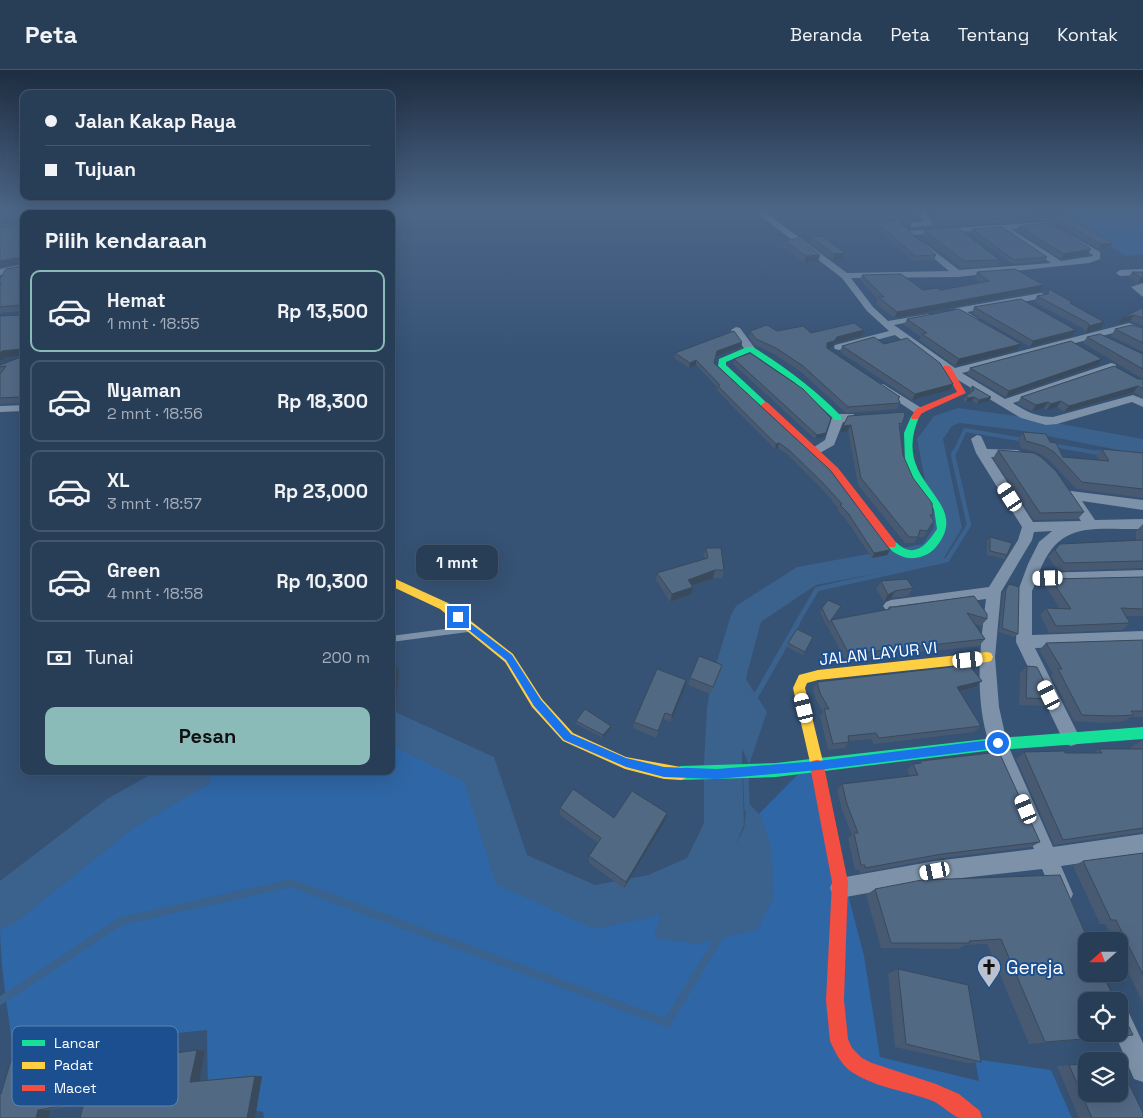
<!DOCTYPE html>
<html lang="id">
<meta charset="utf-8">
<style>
:root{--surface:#283e57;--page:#344961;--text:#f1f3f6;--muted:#a5aeba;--line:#44576d;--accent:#8bbbb9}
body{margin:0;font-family:"Space Grotesk",sans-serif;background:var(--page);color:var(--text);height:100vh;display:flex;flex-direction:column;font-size:19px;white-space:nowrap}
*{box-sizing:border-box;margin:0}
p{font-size:16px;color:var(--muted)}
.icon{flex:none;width:28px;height:28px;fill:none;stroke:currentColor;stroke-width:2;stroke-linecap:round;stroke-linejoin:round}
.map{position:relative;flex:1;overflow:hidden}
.panel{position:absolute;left:20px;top:140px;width:375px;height:565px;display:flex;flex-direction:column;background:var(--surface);border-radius:10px;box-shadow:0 5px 20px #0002,0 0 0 1px var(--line)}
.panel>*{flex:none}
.top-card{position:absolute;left:20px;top:20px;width:375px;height:110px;border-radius:10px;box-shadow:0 5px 20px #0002,0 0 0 1px var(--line);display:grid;align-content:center;height:110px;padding:0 25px;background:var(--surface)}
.needle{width:32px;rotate:249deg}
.buttons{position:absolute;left:1078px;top:862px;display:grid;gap:10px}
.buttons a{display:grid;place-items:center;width:50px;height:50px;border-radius:10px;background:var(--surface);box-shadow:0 5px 20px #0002,0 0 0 1px var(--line);font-size:25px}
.end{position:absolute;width:22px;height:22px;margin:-11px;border:6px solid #1a73e8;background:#fff;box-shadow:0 0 0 2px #fff}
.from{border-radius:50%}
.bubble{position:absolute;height:35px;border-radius:10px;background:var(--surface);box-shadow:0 5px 20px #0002,0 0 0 1px var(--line);font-size:16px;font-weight:700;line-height:35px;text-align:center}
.car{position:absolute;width:15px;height:30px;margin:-15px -8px;border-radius:6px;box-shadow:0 0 4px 1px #0007;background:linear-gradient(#fff 24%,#345 0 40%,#fff 0 76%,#345 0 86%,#fff 0)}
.top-card b{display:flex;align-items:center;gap:18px;height:48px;font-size:19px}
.top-card b+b{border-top:1px solid var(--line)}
.top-card i{width:12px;height:12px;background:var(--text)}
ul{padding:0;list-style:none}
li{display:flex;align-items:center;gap:15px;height:82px;margin:0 10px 8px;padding:0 15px;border:2px solid var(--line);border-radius:10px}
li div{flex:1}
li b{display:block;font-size:19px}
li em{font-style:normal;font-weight:700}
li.selected{border-color:var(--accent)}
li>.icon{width:45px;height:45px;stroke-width:1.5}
h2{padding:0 25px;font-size:22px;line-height:60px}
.pay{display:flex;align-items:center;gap:12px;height:55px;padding:0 25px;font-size:19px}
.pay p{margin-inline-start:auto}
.action{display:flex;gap:10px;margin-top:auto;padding:10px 25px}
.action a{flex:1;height:58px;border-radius:10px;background:var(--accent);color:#111;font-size:20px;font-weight:700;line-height:58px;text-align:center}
header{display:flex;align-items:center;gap:30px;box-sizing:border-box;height:70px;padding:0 25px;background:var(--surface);border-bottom:1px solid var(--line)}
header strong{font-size:24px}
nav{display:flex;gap:28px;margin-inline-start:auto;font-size:18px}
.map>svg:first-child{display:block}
.green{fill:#2f66a5}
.water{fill:#3b618d}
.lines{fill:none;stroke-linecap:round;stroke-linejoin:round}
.stream-far3{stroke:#3b618d;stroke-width:4}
.stream-far2{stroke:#3b618d;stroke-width:4.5}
.stream-far1{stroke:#3b618d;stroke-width:5.5}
.stream{stroke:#3b618d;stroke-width:8}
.river{fill:#3b618d;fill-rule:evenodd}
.lane{fill:#7d92a8;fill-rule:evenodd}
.street{fill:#7d92a8;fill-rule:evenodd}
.fast{fill:#16e098;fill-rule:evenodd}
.slow{fill:#ffcf43;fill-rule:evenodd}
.jam{fill:#f24e42;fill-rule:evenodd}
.wall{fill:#475a72}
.shaded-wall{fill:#394a5c}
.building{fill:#526984;stroke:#394a5c}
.route{fill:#1a73e8}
.labels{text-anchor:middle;stroke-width:4;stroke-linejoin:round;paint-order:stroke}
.street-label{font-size:16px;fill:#fff;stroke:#1b4f8f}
.near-poi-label{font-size:19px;fill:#fff;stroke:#1b4f8f;text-anchor:start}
.key{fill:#1b4f8f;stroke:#5f84b1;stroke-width:1}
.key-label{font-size:14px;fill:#fff}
</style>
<header>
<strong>Peta</strong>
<nav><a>Beranda</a><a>Peta</a><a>Tentang</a><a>Kontak</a></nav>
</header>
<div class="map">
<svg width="1143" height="1048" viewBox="0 0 1143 1048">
<rect width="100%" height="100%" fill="#365274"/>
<path class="green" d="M207 140H371L372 144H209Z
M1057 140H1143V184L1125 186Z
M391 662 474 704 504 805 603 853 712 818 744 759 813 689 864 886 880 987 979 1011 975 989 1051 1000 1072 1048H264L263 1042 208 1032 207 960 72 974 14 991C9 945 0 900 0 854L123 757 219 701H391Z"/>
<path class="water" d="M730 604 747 611 767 642 749 695 725 637Z
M747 732 760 745 772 779 773 829 757 860 696 874 654 868 663 834 712 818 744 759Z"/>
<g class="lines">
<path class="stream-far3" d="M1052 375 1104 384
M954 384 965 360 1024 370"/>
<path class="stream-far2" d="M1097 382 1106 384
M796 555 817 519 947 490 969 455 953 385 954 382"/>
<path class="stream-far1" d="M753 631 797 554
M746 707 747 739"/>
<path class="stream" d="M0 931 121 851 291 813 667 953 721 864"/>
<path class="river" d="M958 338 1023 347 1143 369V385L1023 361 960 353 952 356 943 369 962 458 942 491 816 515 761 552 747 604 743 637 742 692 744 755 717 818 649 848 594 859 496 814 464 712 391 675V640L494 687 527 785 595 815 648 805 687 788 704 753V692L707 637 713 604 731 545 736 536 797 497 923 474 934 457 917 369 934 346Z
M157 701H214L209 714 135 757 15 853 0 860V811L107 729Z"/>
<path class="lane" d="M468 556 471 557 472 559 471 561 468 562 391 572V566Z"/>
<path class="street" d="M753 140H762L847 203 949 201 918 175V171H921L959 200 1051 193 1001 159 910 165 906 163 910 161 1047 152 1100 182V189L1089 193 958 207 851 208 873 237 888 251 929 244V248L894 255 955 298 1129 253 1143 258V264L1128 259 962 303 1005 329 1111 293 1115 294 1116 296 1115 298 1013 333C1025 341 1037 347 1053 347L1133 325 1143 329V337L1132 332 1057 354 1046 355 1021 348 948 304 895 265 839 280 835 279 834 277 835 275 889 261 867 241 842 208ZM1046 156 1093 185V186L1061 191 1011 159Z
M912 140H921L935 153 931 155 911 157V153L924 151Z
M24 194V200L0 205V199Z
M1143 199V205L1120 206 1116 203 1120 200Z
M1143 213V227L1131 217Z
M1041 223 1044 224V228L967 242 978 249 973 252 952 241 957 238Z
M736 257 740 258 754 277 755 279 754 281H746L731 260Z
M883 314 923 339 925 341 923 343H915L879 319 877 317 879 315Z
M24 335V341L0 342V336Z
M838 344H853L859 348 853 352H843L834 375 818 384H810L808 381 825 370 832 348Z
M977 365 981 366 987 379 1018 380 1024 384 1018 388 991 387 1033 452 1081 451 1064 425 1066 422 1071 421 1143 430V440L1082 431 1095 450 1143 449V459C1094 460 1059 449 1039 503L1143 500V512L1035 514 1032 521V565L1143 561V575L1035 578 1080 668 1077 674 1071 676 1065 674 1016 572 1018 521 1028 494 1039 472 1052 461 1034 462 1032 470 1001 522 995 587 999 637 1007 673 1053 777 1143 764V784L1061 796 1073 824 1070 831 1063 834 1056 831 1042 799 935 811 840 828 833 825 830 818 833 811 840 808 935 791 1034 779C1019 745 1001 709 989 673 974 627 980 577 986 529L891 542 886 540 883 536 886 532 891 530 989 517 1018 470 1022 457 976 383 971 369Z
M1119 936 1127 939 1143 973V1012L1134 1009 1115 964H1119Z"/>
<path class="fast" d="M747 277H753C785 297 815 319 841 346V350H835L794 312 750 282 726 292V295L769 335 765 338 762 337 718 296 719 289Z
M915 344 919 347C913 361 910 376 915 392 925 424 965 442 936 477 930 485 918 489 908 488 899 486 891 482 886 474L887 471C895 469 896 473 902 477 918 487 929 471 937 459L934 439 915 414 905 391 904 363 911 347Z
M1143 657V669L986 681 776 707 681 710 676 708 674 703 676 698 681 696 776 693 986 669Z"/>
<path class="slow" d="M391 507 448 533 513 584 542 629 573 663 626 687 686 698 688 703 686 708 681 710 664 709 625 699 563 671 532 637 505 592 440 539 391 516Z
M987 582 991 583 993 587 991 591 987 592 818 610 807 613 805 618 824 696 822 701 817 702 812 701 793 618 799 605 818 600Z"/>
<path class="jam" d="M944 296H950L966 323 922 343 918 349H912L911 347 916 339 957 322 943 298Z
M765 332 768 333 838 398 895 471 896 474 895 477H887L832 402 762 337 761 335Z
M817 690 822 691 824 696 848 812 844 930 848 969 852 978 862 988 872 993 936 1014 959 1024 980 1041 982 1048C976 1048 966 1048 959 1048 953 1046 941 1035 933 1031 908 1021 871 1017 849 1000 840 992 835 982 830 971L826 930 832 812 810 696 812 691Z"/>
</g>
<path class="wall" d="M894 140H917L922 145 920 150 909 151Z
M924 140H948L950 142 1054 140 1110 177 1098 179 1047 150 930 157 932 152 935 151Z
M878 153 901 154 936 185 934 190 913 191 876 158Z
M24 155V333L0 334V304L1 303H0V295L21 287V285L7 287 0 291V246L21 245 22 241 0 243V209L22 196V193L0 197Z
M1019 156 1088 184 1061 189 1017 160Z
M972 159 1047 187 1045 191 1012 194 970 163Z
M924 160 1000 190 997 196 961 198 922 167Z
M811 167 844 189 833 190 810 173Z
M785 171 820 185 818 192 804 193 783 177Z
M977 202 1040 221 894 248 876 234 878 229 860 210 862 205 923 220H941L980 212 974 208Z
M1132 202H1143V212L1137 213 1129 207Z
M1049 219 1072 232 1071 233 1100 259 1085 263 1084 259 1034 232 1037 226 1047 224Z
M974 237 1076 260 1072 266 1030 277 972 243Z
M1143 239V256L1130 251 1118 254Z
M907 249 1021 274 1017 280 955 296 919 270 921 267 904 255Z
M1143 258V282L1111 266 1115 259Z
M750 261H777L862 266 835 273 832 277 828 278 899 330 900 333 897 339 846 343 801 302 774 284 755 275 749 267Z
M1087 267 1143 284V309L1083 273Z
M742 272 741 277 716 286 714 293 830 400 887 485 872 488 845 448 837 440 838 438 821 418 788 385 778 378 775 379 731 335 717 320 718 318 696 295 689 298 674 288 675 283Z
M884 274 950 320 912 330 840 282 842 276Z
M734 289 824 367 815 369 733 294Z
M1102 289 1098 295 1006 327 967 304 970 298Z
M1138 309H1143V328L1134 322 1064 342 1057 337 1046 340 1044 338 1032 341 1017 334 1021 327Z
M972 316 991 327 989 331 977 334 972 331 966 332 963 330 966 326 971 322 970 319Z
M848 346 902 354 900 358 903 385 913 408 933 445 932 448 930 458 923 468 918 467 914 473H905L858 415 848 361 840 363Z
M1023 362 1050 372 1063 387 1099 390 1096 386 1102 379 1143 383V428L1076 419 1048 389 1039 383 1021 378 1018 370Z
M998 380 1084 442 1078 449 1034 450 993 388Z
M1143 454V498L1058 501 1048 487 1060 474 1136 470V461Z
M990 467 1007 485 1004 489 987 485V471Z
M706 478 724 500 722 508H713L692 516 691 524 670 532 656 510 657 503 705 489 704 485Z
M1143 507V546H1126L1130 553 1122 560 1049 563 1040 545 1046 538 1060 539 1045 516 1051 509Z
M881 511 913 518 908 526 891 528 884 532 876 519Z
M1009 514 1018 564 1014 567 999 562 1003 523Z
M974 526 987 549 981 556 974 554 985 569 979 576 845 590 828 557 830 553 827 557 820 542 822 538 839 540 832 550 887 540 889 537Z
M813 567 803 585 787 577 788 573Z
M1143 570V647H1131L1125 651 1104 653 1074 651 1051 606 1053 604 1039 580 1046 573Z
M391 595 399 602 395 643H391Z
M722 595 710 624 688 615 690 608Z
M1027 596 1053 629 1045 636 1019 635 1020 603Z
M817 612 975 617 960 622 981 656 974 662 874 674 871 669 849 671 845 678 828 680 820 646 823 642 816 630 813 619Z
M685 617 671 652 663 649 656 668 633 658 634 652Z
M576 651 610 659 603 668 576 654Z
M1143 670V763V762L1054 775 1016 689 1024 682 1093 683 1099 679H1132L1131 677 1141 671Z
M921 691 1040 772 1031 777 935 789 860 803 859 800H855L848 768 852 765 842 740 837 720 842 714 910 706 907 700 913 694 919 693Z
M560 738 614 748 667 743 665 751 624 818 589 793V786L598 773 560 745Z
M1143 783V933L1119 883V871H1113L1105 854H1100L1073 796 1083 791Z
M875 819 1086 865 1083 866 1133 965 1114 967 1029 974 987 874 965 875 958 879 881 878 866 825Z
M898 899 981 992 967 993 895 977 888 904Z
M142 978 151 980 150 987 197 980 205 981 199 1011 255 1006H262L255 1048H80L83 1034 50 1040 49 1048H0L65 981 62 993Z
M1069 995 1143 1048H1079L1057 996Z"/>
<path class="shaded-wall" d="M28 140H34L32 144H26Z
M922 145 920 150 909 151 911 147Z
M21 146 24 148V152L0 154V148Z
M1113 173 1110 177 1098 179 1101 174Z
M1091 179 1088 184 1061 189 1064 184Z
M845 183 844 189 833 190 834 184Z
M820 185 818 192 804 193 806 186Z
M22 187 24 193 0 197V191Z
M1143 207V212L1137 213 1141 208Z
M1044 215 1040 221 894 248 897 242Z
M1134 245 1130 251 1118 254 1122 248Z
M1104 252 1100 259 1085 263 1089 256Z
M864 260 862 266 835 273 832 277 825 279 827 273 837 267Z
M1076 260 1072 266 1030 277 1033 271Z
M742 272 741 277 716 286 713 297 717 281Z
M1021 274 1017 280 955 296 959 289Z
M21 279 24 285 7 287 0 291V283L2 281Z
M1102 289 1098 295 1006 327 1009 321Z
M696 290V295L689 298 690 293Z
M953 314 950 320 912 330 915 324Z
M1138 316 1134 322 1064 342 1069 336Z
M974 327 972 331 966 332 968 328Z
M991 327 989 331 977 334 979 330Z
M1061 331 1057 337 1046 340 1051 334Z
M1048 332 1044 338 1032 341 1036 335Z
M851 355 848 361 840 363 843 356Z
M826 363 824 367 815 369 817 365Z
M779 373 778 378 775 379 776 374Z
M890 480 887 485 872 488 874 483Z
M715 500 713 508 686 518 688 510Z
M693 517 691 524 670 532 672 524Z
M895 521 891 528 884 532 888 525Z
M396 595 399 602 395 643 392 637Z
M686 610 685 617 671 652 672 645Z
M982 611 975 617 951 624 957 617Z
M611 656 610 659 603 668V665Z
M667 743 665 751 624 818 626 812Z
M142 978 151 980 149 989 140 988Z
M53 980 65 981 61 997 49 996Z
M197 980 205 981 199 1013 190 1012Z
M255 1006H262L255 1048H247Z
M38 1040H50L49 1048H36Z"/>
<path class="building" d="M0 140H28L26 144H24V148L23 150 21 146 0 148Z
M145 140H215V144H118Z
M902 140H917L922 145 911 147Z
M931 140H948L950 142 969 140H1054L1113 173 1101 174 1049 145 932 152 938 150V147Z
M253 142 254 144H241Z
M902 150 901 154 936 185 915 186 878 153Z
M1048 153 1091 179 1064 184 1019 156Z
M24 155V329H21L19 327 0 328V304L6 296 0 297V295L21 287V279L2 281 0 283V246L21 245 22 237 20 235 0 237V216L2 213H0V209L6 199 22 196V187L0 191V158Z
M957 157 1000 190 964 191 924 160Z
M1002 157 1047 187 1014 190 972 159Z
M822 166 845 183 834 184 811 167Z
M798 168 820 185 806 186 785 171Z
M1015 199 1044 215 897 242 878 227H884L862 205 901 204 923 220 937 218 941 220 989 211 977 202Z
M1132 202H1143V207L1141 208Z
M1049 219 1072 232 1070 233 1104 252 1089 256 1088 253 1037 226 1048 224Z
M1021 229 1076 260 1033 271 974 237Z
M1142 238 1143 239V248L1134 245 1122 248Z
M959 239 1021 274 959 289 922 264 927 263 907 249Z
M854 253 864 260 837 267 834 271 827 273V278L900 327 898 328 900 333 848 337 803 296 776 278 756 269 750 261 767 255 777 261 803 256 811 263Z
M1132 255 1143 258V273L1115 259Z
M734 261 742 272 717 281 714 293 830 400 890 480 874 483 848 443 840 435 842 434 823 413 789 380 779 373 776 374 718 316 720 315 696 290 690 293 675 283Z
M1100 264 1143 284V299L1087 267Z
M874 267 884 274 907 268 940 293 953 314 915 324 842 276Z
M1071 271 1102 289 1009 321 970 298Z
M750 283 803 319 831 348 826 363 817 365 734 289Z
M1114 296 1138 309H1143V319L1138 316 1069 336 1061 331 1051 334 1048 332 1036 335 1021 327Z
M972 316 991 327 979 330 974 327 968 328 966 326 974 320Z
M904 342 905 345 902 354 899 353 903 385 913 408 932 433 933 445H930L934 451 927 461 920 460 918 467H909L861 408 851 355 843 356 848 346Z
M1023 362 1046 364 1050 372 1056 373 1063 387 1109 391 1102 379 1143 383V419L1082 412 1054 382 1044 376 1026 371Z
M998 380 1034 383 1041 387 1056 401 1084 442 1040 443Z
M990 467 1012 473 1007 485 990 481Z
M1143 470V491L1064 493 1055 480 1060 474Z
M706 478H721L724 500H715L688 510 693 517 672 524 657 503 708 488Z
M1143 507V539L1121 538 1130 553 1056 556 1046 538 1071 539 1051 509Z
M907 509 913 518 895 521 888 525 881 511Z
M1009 514 1019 517 1018 564 1002 558 1006 519Z
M974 526 987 544V549L967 543 985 569 849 584 831 550 890 539 889 537H894Z
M828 530 841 536 829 553 822 538Z
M797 559 813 567 805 582 788 573Z
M1143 570V641H1131L1134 645 1113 646 1082 645 1058 599H1062L1046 573Z
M699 586 722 595 713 617 690 608Z
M391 595H396L392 637H391Z
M969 595 982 611 957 617 981 656 879 668 876 663 848 666 849 672 833 674 824 639H829L820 623 817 612Z
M1027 596 1037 597 1053 629 1026 628Z
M657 599 686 610 672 645 665 643 658 661 634 652Z
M585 639 611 656 603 665 576 651Z
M1099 679H1143V758L1063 770 1024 682 1064 681 1065 683H1102Z
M999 682 1040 772 942 784 865 798V795H861L854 763H858L847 734 842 714 918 705 913 694 921 693V691Z
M573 719 614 748 632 721 667 743 626 812 589 786 601 768 560 738Z
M1143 783V905L1116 850H1111L1083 791Z
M1060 805 1086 865H1083L1086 872V904H1102L1116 931H1086V964H1119V936L1133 965 1045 972 1001 869 969 871 970 873H891L875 819 922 810Z
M898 899 968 915 981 992 906 974Z
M142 978 140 988 197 980 190 1012 255 1006 247 1048H80L84 1032 38 1040 36 1048H0V1024H1L11 990 53 980 49 996Z
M1119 993 1143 1043V1048H1092L1069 995 1086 994V1024H1119Z"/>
<linearGradient id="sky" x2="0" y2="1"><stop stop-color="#1e2d40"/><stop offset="0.49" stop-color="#4c6688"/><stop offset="1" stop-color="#4c6688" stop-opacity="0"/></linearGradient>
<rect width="1143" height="287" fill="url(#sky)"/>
<path class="route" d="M458 544 512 585 541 630 571 664 626 688 664 697 717 699 818 691 998 669 1003 673 998 678 818 700 717 709 664 707 626 697 564 670 534 636 506 590 455 549V545Z"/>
<defs>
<g id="church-pin" transform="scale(1.25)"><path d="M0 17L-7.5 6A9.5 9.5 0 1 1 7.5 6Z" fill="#b9c2ce" stroke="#1b4f8f"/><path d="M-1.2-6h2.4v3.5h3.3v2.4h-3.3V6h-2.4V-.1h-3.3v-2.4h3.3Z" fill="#111"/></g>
</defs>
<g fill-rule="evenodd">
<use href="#church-pin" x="989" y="897"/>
</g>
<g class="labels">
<g class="street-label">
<text transform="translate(878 583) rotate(-6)" y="6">JALAN LAYUR VI</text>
</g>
<g class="near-poi-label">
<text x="1006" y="904">Gereja</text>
</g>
</g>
<rect x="12" y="956" width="166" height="80" rx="8" class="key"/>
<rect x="22" y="970" width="23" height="6" fill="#16e098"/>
<rect x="22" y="992" width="23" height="7" fill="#ffcf43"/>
<rect x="22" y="1015" width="23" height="6" fill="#f24e42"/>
<g class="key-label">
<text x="54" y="978">Lancar</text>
<text x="54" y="1000">Padat</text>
<text x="54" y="1023">Macet</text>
</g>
</svg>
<div class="buttons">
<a><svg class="needle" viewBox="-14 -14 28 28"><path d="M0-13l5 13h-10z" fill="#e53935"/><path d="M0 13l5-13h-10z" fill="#a5aeba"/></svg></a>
<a><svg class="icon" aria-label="locate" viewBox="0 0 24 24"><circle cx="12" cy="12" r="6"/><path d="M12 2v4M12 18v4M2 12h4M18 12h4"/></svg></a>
<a><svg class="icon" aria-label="layers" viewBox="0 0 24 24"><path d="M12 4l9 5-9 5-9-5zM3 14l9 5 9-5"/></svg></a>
</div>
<i class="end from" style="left:998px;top:673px"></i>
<i class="end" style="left:458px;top:547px"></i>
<div class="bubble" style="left:416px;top:475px;width:82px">1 mnt</div>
<i class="car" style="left:1010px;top:427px;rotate:327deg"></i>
<i class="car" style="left:1048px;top:508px;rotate:268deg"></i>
<i class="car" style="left:968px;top:590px;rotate:84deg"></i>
<i class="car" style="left:1049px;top:625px;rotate:334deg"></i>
<i class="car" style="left:804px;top:638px;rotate:346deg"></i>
<i class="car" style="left:1026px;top:739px;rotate:337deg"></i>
<i class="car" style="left:935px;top:801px;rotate:259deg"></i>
<div class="top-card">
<b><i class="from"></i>Jalan Kakap Raya</b>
<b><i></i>Tujuan</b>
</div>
<section class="panel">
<h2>Pilih kendaraan</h2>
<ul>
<li class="selected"><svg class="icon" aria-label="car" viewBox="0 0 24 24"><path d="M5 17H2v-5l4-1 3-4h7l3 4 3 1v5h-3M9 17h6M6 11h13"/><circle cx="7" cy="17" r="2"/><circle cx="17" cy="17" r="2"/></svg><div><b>Hemat</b><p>1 mnt · 18:55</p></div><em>Rp 13,500</em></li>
<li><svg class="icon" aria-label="car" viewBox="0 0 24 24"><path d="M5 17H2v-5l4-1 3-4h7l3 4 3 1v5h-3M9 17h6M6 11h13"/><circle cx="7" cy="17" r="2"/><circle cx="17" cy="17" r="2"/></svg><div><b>Nyaman</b><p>2 mnt · 18:56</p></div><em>Rp 18,300</em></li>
<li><svg class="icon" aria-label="car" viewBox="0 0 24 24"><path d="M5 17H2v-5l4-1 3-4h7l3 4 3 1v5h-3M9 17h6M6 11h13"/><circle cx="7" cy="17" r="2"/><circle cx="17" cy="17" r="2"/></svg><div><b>XL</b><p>3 mnt · 18:57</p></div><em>Rp 23,000</em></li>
<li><svg class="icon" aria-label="car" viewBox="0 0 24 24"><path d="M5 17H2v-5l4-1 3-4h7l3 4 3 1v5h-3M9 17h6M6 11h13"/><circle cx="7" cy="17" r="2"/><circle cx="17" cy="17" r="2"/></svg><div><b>Green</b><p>4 mnt · 18:58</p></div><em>Rp 10,300</em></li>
</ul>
<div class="pay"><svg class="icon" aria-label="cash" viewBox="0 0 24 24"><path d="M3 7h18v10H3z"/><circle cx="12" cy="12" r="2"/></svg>Tunai<p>200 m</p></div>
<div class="action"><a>Pesan</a></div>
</section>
</div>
